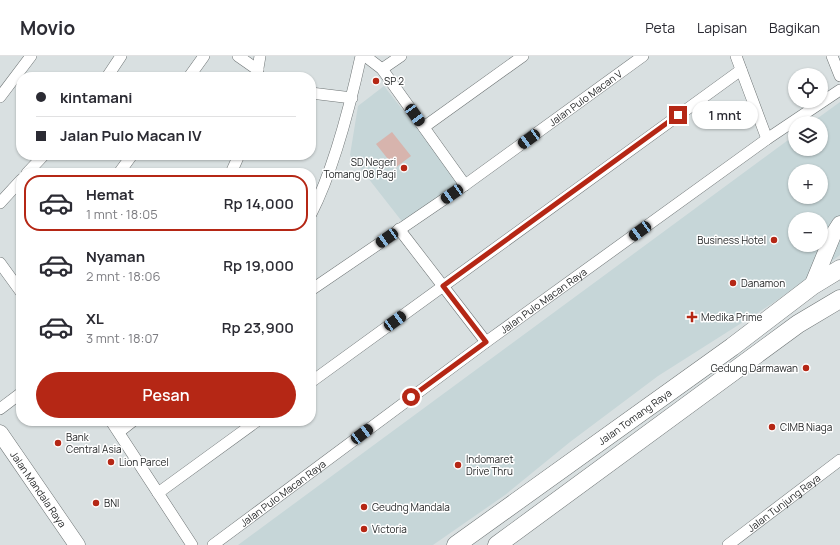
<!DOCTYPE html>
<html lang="id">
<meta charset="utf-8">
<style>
:root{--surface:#fff;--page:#f2f2f3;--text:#2b2b33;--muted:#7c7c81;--line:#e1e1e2;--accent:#b52715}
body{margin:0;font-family:Manrope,sans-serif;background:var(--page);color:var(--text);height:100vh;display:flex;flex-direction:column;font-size:15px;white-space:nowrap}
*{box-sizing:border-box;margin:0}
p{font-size:13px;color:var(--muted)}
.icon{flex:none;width:22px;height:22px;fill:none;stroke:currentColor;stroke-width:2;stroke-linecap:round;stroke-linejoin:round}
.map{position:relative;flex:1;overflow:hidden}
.drawer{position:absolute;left:16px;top:112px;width:300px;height:258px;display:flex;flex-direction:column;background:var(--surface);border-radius:16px;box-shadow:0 1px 3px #0004}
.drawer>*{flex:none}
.top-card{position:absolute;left:16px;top:16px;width:300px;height:88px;border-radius:16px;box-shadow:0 1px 3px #0004;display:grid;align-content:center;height:88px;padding:0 20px;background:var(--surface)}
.buttons{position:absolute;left:788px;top:12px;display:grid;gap:8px}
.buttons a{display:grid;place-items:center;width:40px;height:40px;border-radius:50%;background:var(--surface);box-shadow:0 1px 3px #0004;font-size:20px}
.end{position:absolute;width:18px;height:18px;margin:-9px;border:5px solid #b52715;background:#fff;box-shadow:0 0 0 2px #fff}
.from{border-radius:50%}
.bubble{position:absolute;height:28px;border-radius:14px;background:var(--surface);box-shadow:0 1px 3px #0004;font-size:13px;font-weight:600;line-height:28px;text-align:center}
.car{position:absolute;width:12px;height:24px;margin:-12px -6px;border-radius:5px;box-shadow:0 0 3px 1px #0007;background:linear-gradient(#222 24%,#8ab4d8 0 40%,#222 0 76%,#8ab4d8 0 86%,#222 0)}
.top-card b{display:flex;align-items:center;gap:14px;height:38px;font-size:15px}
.top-card b+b{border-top:1px solid var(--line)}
.top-card i{width:10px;height:10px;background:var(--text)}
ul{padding:7px 0 0;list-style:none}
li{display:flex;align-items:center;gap:12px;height:56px;margin:0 8px 6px;padding:0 12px;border:2px solid transparent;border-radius:16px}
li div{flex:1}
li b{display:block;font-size:15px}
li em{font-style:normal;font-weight:600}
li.on{border-color:var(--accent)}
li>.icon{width:36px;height:36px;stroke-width:1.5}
.button{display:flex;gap:8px;margin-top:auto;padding:8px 20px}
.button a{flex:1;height:46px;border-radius:24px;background:var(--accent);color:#fff;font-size:16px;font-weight:600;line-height:46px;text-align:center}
header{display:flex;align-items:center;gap:24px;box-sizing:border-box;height:56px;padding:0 20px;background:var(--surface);border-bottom:1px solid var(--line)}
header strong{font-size:19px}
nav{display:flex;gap:22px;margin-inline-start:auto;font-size:14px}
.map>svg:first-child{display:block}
.built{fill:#c6d6d8;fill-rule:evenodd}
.green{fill:#d7b4ad}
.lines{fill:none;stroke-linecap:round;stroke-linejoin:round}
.street-casing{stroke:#6e7475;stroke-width:12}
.secondary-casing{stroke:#6e7475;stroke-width:17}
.primary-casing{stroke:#6e7475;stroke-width:19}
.street{stroke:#fff;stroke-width:11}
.secondary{stroke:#fff;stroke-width:16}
.primary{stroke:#fff;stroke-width:18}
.route{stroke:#b52715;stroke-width:5}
.poi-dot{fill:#b52715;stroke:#fff;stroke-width:1.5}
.labels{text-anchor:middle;stroke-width:3;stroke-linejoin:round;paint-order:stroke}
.poi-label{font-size:10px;fill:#1f2122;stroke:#fff;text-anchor:start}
.street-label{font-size:10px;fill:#1f2122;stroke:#fff}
</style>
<header>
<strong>Movio</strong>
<nav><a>Peta</a><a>Lapisan</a><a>Bagikan</a></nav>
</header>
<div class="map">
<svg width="840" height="489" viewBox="0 0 840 489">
<rect width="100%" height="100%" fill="#d9e0e1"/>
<path class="built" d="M384 30 459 126 404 168 350 99 358 50Z
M840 46V199L815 217 773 247 658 320 570 386 505 439 433 489H238L795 79V93H821V67H811ZM795 115H821V141H795ZM795 163H821V189H795Z"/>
<path class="green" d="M392 76 411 100 395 112 376 88Z"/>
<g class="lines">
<g class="street-casing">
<g id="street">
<path d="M238 0 258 14"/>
<path d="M365 0 382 13 465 129"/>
<path d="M736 0 767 83"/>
<path d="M832 0 840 20"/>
<path d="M382 13 401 0"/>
<path d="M257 18 260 0"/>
<path d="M107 21 121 0"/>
<path d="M189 21 204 0"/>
<path d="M311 37 352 42"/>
<path d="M0 41 31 0"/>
<path d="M424 71 523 0"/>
<path d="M27 117 44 99"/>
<path d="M119 117 132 99"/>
<path d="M231 117 239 99"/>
<path d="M0 147 21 124"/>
<path d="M311 158C334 113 350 50 361 0"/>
<path d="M399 173 486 286"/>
<path d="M0 207 21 236"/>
<path id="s1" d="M311 234 465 129 643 0"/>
<path d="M311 326 741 14"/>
<path d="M0 353 21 337"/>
<path d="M111 365 192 489"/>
<path d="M119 376 133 365"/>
<path d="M158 437 257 365"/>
<path id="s2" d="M213 489 486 286 767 83 840 34"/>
<path id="s3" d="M728 489 840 404"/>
</g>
</g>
<g class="secondary-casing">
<g id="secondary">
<path d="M812 230 833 179 840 168"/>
<path id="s4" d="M0 377 77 489"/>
</g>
</g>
<g class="primary-casing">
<g id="primary">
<path id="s5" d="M456 489 732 291 812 230 840 213"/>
<path d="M497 489 798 268 840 243"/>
</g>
</g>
<use href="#street" class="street"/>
<use href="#secondary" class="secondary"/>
<use href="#primary" class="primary"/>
</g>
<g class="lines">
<path class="route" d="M411 341 486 286 443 230 678 59"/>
</g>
<g class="poi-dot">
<circle cx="376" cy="25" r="4"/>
<circle cx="404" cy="112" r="4"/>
<circle cx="774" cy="184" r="4"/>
<circle cx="733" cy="227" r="4"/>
<path d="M690 255h4v4h4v4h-4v4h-4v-4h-4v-4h4z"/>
<circle cx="806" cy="312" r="4"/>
<circle cx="772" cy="371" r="4"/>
<circle cx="58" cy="387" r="4"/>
<circle cx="111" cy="406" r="4"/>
<circle cx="458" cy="409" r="4"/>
<circle cx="96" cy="447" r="4"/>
<circle cx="364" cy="451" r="4"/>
<circle cx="364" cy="473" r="4"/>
</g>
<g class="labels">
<g class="poi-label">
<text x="384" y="29">SP 2</text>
<text x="396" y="110" text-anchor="end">SD Negeri<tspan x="396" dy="12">Tomang 08 Pagi</tspan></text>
<text x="766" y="188" text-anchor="end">Business Hotel</text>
<text x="741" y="231">Danamon</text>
<text x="701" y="265">Medika Prime</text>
<text x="798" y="316" text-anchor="end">Gedung Darmawan</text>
<text x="780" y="375">CIMB Niaga</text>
<text x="66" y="385">Bank<tspan x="66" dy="12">Central Asia</tspan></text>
<text x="466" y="407">Indomaret<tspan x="466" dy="12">Drive Thru</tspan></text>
<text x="119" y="410">Lion Parcel</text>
<text x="104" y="451">BNI</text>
<text x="372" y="455">Geudng Mandala</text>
<text x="372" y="477">Victoria</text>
</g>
<g class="street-label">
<text dy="4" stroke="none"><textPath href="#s1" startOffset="335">Jalan Pulo Macan V</textPath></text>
<text dy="4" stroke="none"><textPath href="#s2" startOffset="411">Jalan Pulo Macan Raya</textPath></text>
<text dy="4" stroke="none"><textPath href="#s5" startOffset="220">Jalan Tomang Raya</textPath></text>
<text dy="4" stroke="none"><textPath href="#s4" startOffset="68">Jalan Mandala Raya</textPath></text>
<text dy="4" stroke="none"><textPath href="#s2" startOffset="87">Jalan Pulo Macan Raya</textPath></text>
<text dy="4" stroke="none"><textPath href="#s3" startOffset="70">Jalan Tunjung Raya</textPath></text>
</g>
</g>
</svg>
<div class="buttons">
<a><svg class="icon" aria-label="locate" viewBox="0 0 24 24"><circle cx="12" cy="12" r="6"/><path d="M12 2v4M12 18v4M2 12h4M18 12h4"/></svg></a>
<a><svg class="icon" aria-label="layers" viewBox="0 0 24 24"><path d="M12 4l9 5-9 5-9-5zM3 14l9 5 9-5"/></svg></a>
<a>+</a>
<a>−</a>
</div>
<i class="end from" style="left:411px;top:341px"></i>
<i class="end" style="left:678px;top:59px"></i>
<div class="bubble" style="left:692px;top:45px;width:66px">1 mnt</div>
<i class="car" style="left:415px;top:59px;rotate:144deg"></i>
<i class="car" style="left:529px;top:83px;rotate:234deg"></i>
<i class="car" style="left:452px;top:138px;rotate:236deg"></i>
<i class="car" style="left:640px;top:175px;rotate:234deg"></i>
<i class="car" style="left:387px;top:182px;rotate:236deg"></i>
<i class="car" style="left:395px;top:265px;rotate:54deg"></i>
<i class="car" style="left:362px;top:378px;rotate:53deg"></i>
<div class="top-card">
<b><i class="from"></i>kintamani</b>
<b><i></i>Jalan Pulo Macan IV</b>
</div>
<section class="drawer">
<ul>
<li class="on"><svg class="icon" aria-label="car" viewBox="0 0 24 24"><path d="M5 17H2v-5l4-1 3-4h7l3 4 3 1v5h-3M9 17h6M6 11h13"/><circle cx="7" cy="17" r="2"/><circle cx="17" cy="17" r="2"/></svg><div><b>Hemat</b><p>1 mnt · 18:05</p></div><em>Rp 14,000</em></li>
<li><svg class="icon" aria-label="car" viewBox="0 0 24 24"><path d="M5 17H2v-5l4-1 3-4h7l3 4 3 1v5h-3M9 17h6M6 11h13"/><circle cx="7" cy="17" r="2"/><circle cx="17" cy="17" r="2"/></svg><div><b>Nyaman</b><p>2 mnt · 18:06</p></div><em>Rp 19,000</em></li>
<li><svg class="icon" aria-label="car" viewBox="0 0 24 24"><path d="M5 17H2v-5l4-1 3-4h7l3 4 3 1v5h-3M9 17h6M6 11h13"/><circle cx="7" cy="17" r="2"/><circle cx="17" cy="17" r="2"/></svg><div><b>XL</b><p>3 mnt · 18:07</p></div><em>Rp 23,900</em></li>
</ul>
<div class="button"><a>Pesan</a></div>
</section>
</div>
